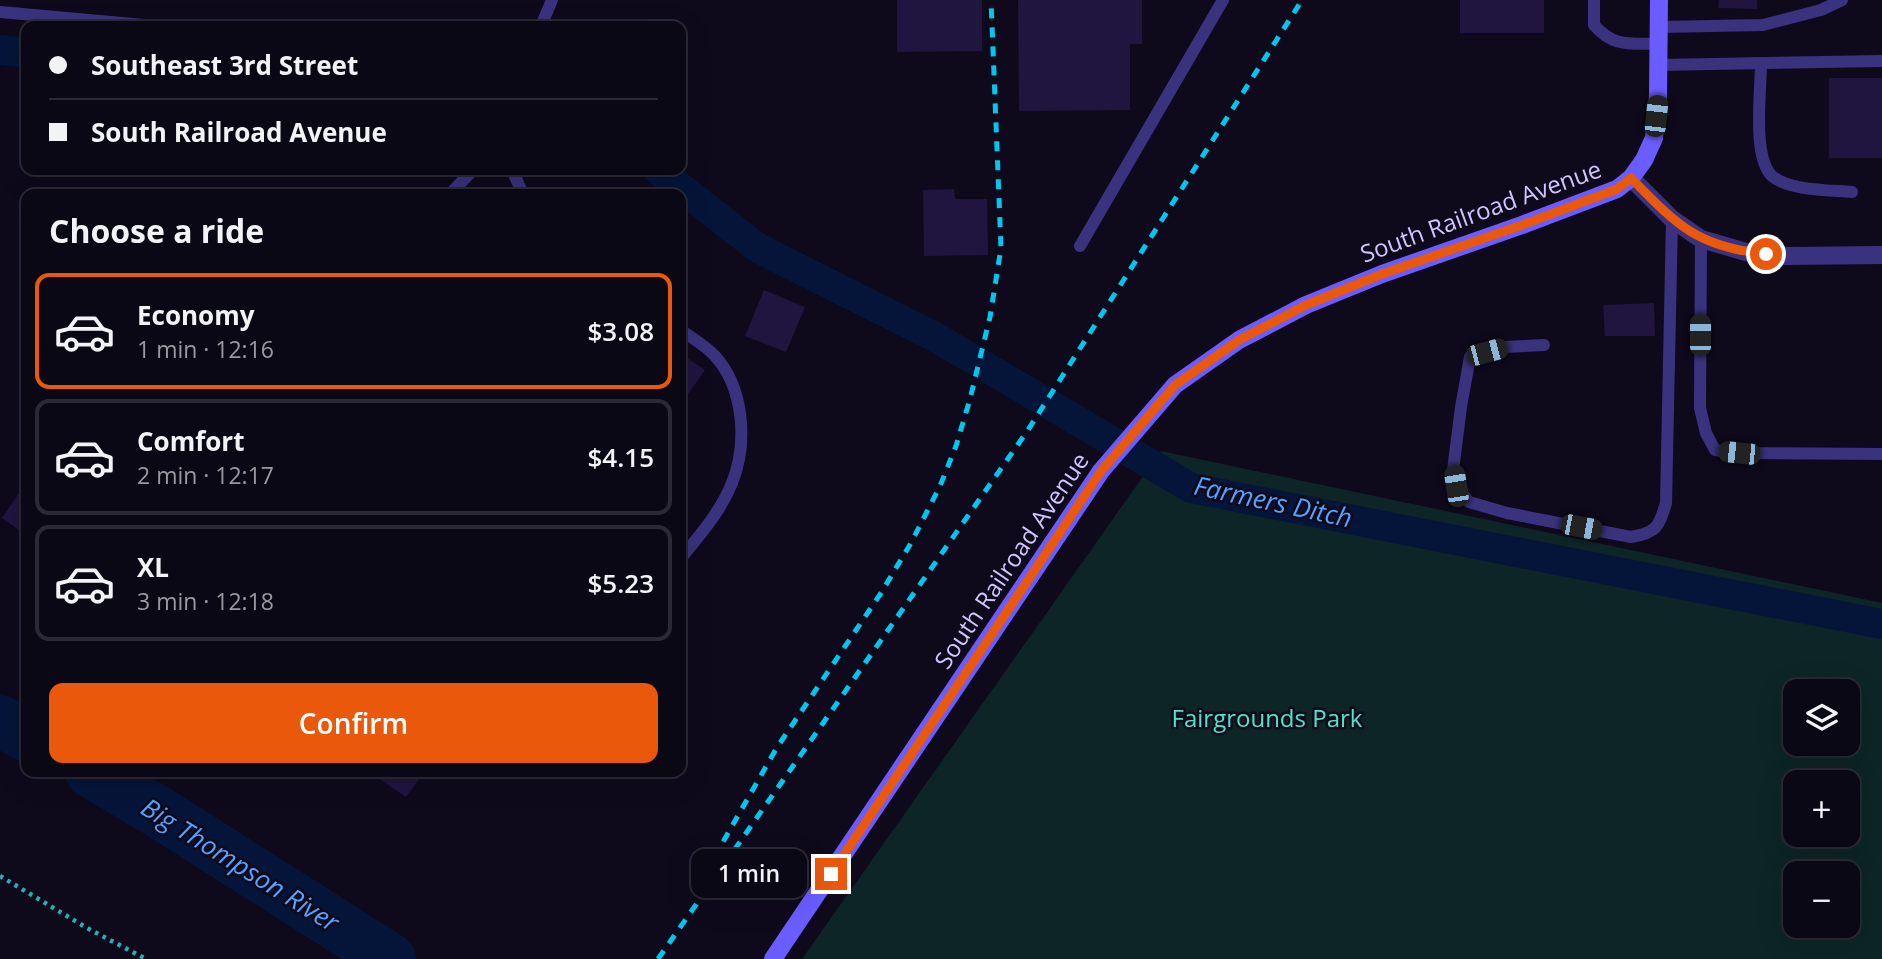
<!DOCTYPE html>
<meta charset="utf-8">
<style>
:root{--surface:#0a0815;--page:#181622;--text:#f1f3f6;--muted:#999aa0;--line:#2a2934;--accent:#ea580c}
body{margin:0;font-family:"Open Sans",sans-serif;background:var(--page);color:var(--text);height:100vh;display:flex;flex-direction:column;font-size:26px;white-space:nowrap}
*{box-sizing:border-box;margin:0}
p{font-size:23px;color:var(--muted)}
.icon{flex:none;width:38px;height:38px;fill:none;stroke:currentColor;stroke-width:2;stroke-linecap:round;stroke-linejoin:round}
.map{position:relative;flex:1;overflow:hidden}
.details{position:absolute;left:21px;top:189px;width:665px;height:588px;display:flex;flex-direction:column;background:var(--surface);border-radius:14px;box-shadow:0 7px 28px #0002,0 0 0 2px var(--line)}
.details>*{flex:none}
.guide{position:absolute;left:21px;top:21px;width:665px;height:154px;border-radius:14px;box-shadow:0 7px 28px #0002,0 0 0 2px var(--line);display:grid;align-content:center;height:154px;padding:0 28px;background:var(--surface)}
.fabs{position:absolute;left:1783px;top:679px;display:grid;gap:14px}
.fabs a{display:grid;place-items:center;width:77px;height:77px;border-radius:14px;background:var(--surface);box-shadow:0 7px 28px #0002,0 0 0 2px var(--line);font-size:35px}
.end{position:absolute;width:32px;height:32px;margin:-16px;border:9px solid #ea580c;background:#fff;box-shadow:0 0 0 4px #fff}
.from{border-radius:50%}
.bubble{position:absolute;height:49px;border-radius:14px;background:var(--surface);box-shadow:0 7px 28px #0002,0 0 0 2px var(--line);font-size:23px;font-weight:600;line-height:49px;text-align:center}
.car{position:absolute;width:21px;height:42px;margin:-21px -10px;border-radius:9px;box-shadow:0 0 5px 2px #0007;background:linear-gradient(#222 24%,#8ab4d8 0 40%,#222 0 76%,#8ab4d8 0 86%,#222 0)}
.guide b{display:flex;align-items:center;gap:24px;height:66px;font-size:26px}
.guide b+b{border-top:2px solid var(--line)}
.guide i{width:18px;height:18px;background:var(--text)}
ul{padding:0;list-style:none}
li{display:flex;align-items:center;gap:21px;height:116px;margin:0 14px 10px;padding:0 14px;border:4px solid var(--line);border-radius:14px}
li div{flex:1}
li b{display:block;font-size:26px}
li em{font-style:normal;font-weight:600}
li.on{border-color:var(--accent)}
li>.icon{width:63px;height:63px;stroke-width:1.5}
h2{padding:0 28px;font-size:32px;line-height:84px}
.primary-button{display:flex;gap:14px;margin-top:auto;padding:14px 28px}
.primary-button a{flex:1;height:80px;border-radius:14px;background:var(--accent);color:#fff;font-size:28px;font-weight:600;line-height:80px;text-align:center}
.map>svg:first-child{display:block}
.green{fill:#0d2526;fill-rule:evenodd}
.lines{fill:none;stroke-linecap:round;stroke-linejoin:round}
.canal{stroke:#051539;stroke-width:30}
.river{stroke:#051539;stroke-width:52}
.building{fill:#20153e}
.path{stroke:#25b1b3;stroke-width:4.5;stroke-dasharray:3.5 5;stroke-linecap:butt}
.lane{stroke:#3a327e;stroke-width:12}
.street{stroke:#3a327e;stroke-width:18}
.secondary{stroke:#6b5cff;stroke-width:18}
.rail{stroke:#00c7f0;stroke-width:5;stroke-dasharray:10 9;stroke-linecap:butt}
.route{stroke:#ea580c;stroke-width:9}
.labels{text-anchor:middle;stroke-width:5;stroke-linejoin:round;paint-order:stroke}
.street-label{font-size:24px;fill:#d0c5ff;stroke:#0e0a1c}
.park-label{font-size:24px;fill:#4be5c9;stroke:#0e0a1c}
.water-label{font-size:26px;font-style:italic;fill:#53a3ff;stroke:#0e0a1c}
</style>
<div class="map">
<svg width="1882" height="959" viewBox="0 0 1882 959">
<rect width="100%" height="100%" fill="#0e0a1c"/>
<path class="green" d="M1161 451 1882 603V959H802ZM1796 691H1848V744H1796ZM1796 782H1848V835H1796ZM1796 873H1848V926H1796Z"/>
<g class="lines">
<path class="canal" d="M0 50 26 53
M658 170 758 248 937 338 1191 488 1882 624"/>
<path class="river" d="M0 721 26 735
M91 772 157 811 390 959"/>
</g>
<path class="building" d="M897 0H982V51L897 52Z
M1018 0H1142V44H1130V110L1019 111Z
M1460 0H1544V33H1460Z
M1719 0H1757V9L1718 8Z
M1829 78H1882V158H1829Z
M954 189 955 199H987L988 255 924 256 923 190Z
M764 290 805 307 786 352 745 336Z
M1654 303 1655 336H1605L1603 305Z
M681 354 705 370 681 404Z
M26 483V535L2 518Z
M369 772H424L406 797Z"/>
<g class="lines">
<path class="path" d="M0 876 87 928 146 959"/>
<path class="lane" d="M1594 0V25C1614 48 1630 43 1658 44
M0 12 155 26
M541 26 552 0
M1659 27 1763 25 1821 10 1842 0
M1761 63C1761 90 1752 157 1772 176 1789 191 1831 190 1852 192
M1658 65 1882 61
M512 170 523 194
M450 194 473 170
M1701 239 1700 408 1706 433 1715 450 1739 453 1882 454
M1080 246 1223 0
M681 330C692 338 706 346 715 356 744 388 748 443 732 483 721 511 700 535 681 558
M1544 345 1504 347 1470 357 1461 407 1453 470 1456 486 1469 502 1507 513 1631 537C1656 533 1659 527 1666 503L1672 219"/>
<path class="street" d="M1631 178 1672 219 1701 239 1746 252 1786 256 1882 255"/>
<path class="secondary" d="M773 959 1101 471 1175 385 1239 340 1306 305 1382 274 1522 225 1617 189 1631 178 1644 160 1654 138 1658 95 1659 0"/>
<path class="rail" d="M695 891 776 749 881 593 911 543 940 486 956 446 970 399 990 317 1001 248 991 0
M658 959 1028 430 1302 0"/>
</g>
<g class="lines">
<path class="route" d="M831 874 1101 471 1175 385 1239 340 1306 305 1382 274 1522 225 1617 189 1631 178C1677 225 1697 247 1766 254"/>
</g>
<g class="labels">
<g class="street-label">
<text transform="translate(1481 212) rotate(-20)" y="8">South Railroad Avenue</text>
<text transform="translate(1012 561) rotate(-56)" y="8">South Railroad Avenue</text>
</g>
<g class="park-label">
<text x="1267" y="727">Fairgrounds Park</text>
</g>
<g class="water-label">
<text transform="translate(1273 502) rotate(12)" y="9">Farmers Ditch</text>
<text transform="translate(240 865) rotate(32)" y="9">Big Thompson River</text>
</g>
</g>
</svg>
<div class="fabs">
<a><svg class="icon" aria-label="layers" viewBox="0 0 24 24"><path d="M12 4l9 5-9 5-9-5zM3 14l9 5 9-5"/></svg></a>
<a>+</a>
<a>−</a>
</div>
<i class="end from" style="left:1766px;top:254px"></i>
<i class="end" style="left:831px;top:874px"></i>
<div class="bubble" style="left:691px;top:849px;width:116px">1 min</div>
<i class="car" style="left:1656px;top:116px;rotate:6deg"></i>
<i class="car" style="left:1700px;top:335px;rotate:0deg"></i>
<i class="car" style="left:1487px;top:352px;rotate:75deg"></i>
<i class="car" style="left:1739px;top:453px;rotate:276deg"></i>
<i class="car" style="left:1456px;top:486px;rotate:351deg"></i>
<i class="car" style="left:1581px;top:527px;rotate:101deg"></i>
<div class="guide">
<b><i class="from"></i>Southeast 3rd Street</b>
<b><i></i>South Railroad Avenue</b>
</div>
<section class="details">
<h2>Choose a ride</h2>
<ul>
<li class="on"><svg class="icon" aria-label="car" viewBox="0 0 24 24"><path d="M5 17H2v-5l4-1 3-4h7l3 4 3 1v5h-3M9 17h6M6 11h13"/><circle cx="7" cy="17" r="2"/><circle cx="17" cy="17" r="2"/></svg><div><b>Economy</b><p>1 min · 12:16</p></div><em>$3.08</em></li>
<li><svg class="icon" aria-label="car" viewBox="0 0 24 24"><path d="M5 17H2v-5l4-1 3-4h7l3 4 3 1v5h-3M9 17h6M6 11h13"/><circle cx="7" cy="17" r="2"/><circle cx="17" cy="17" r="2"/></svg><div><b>Comfort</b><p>2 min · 12:17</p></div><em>$4.15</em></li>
<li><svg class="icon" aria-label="car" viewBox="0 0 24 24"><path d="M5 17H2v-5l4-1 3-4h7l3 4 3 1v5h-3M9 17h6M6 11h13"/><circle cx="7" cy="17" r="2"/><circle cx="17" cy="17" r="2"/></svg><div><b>XL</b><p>3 min · 12:18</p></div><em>$5.23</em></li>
</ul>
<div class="primary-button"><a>Confirm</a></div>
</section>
</div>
